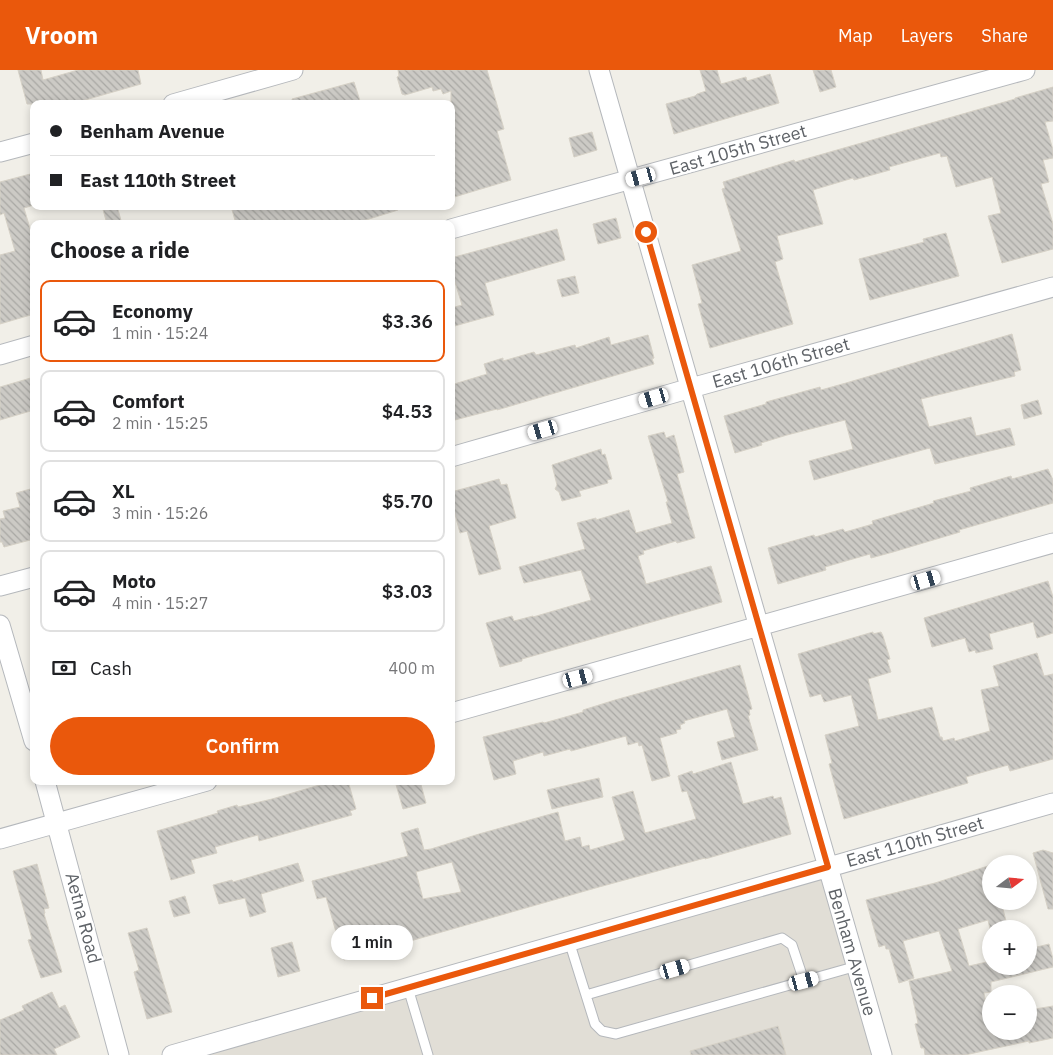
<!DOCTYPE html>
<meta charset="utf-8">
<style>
:root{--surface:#fff;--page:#f6f6f6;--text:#202124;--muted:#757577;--line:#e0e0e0;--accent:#ea580c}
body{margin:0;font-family:"IBM Plex Sans",sans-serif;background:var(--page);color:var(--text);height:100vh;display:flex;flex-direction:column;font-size:19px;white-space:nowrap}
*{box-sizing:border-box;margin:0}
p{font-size:16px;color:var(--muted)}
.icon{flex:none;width:28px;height:28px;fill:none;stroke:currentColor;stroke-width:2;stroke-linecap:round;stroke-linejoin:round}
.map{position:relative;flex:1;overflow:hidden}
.panel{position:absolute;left:30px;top:150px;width:425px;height:565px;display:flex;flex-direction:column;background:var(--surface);border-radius:10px;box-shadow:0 2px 8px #0003}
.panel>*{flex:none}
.hud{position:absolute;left:30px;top:30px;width:425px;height:110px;border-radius:10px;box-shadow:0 2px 8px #0003;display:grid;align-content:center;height:110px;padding:0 20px;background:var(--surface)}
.needle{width:32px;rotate:74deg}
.fabs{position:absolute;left:982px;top:785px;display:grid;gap:10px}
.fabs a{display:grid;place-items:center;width:55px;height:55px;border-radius:50%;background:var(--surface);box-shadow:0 2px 8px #0003;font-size:25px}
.end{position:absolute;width:22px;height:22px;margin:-11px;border:6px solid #ea580c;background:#fff;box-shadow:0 0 0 2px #fff}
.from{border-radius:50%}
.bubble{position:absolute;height:35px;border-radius:18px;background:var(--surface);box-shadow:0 2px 8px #0003;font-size:16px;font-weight:600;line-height:35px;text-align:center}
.car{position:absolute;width:15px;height:30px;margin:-15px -8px;border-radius:6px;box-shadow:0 0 4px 1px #0007;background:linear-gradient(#fff 24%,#345 0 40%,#fff 0 76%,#345 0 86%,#fff 0)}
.hud b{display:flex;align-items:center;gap:18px;height:48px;font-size:19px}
.hud b+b{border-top:1px solid var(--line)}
.hud i{width:12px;height:12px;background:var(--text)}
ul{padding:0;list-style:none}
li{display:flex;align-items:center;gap:15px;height:82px;margin:0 10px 8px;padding:0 10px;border:2px solid var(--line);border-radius:10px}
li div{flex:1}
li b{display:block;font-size:19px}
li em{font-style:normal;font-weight:600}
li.active{border-color:var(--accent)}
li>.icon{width:45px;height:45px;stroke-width:1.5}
h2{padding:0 20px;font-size:22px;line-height:60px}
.pay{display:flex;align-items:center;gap:12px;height:55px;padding:0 20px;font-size:19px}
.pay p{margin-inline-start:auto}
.button{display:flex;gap:10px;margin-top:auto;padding:10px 20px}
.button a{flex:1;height:58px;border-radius:30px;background:var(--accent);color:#fff;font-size:20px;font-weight:600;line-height:58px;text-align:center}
header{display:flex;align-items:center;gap:30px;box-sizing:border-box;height:70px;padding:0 25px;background:var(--accent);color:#fff}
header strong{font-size:24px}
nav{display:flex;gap:28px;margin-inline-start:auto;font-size:18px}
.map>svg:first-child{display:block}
.education{fill:#e1ded6}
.building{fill:url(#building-back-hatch);stroke:#d6d1c6;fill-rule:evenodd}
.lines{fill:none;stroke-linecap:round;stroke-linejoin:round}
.service-casing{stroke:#b5b8bc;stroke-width:11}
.minor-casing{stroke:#b5b8bc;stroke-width:21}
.service{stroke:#fff;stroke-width:9}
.minor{stroke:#fff;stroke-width:19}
.route{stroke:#ea580c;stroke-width:6}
.labels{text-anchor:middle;stroke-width:4.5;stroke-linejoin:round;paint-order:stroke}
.street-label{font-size:18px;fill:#5f6368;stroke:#fff}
</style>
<header>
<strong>Vroom</strong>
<nav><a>Map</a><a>Layers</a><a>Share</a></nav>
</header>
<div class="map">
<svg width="1053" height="985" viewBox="0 0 1053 985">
<defs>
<pattern id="building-back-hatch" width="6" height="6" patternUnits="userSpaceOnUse" patternTransform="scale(1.25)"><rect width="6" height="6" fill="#cccac5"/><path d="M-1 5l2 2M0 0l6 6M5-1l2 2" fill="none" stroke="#a9a8a4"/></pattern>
</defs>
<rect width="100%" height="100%" fill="#f1efe8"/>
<path class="education" d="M828 797 882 985H172Z"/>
<path class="building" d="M18 0H41L43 10 78 0H138L141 14 71 34H27Z
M398 0H487L504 59 497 61 511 110 451 128V21L443 24 441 19 433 21 432 17 405 25 402 24 397 7 399 6Z
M700 0H717L721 14 746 7 747 11 770 4 779 33 674 64 666 34 695 26 697 24 706 21Z
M813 0H831L836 17 820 22Z
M354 12 361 34H293L292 29Z
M1053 17V51L1045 52 1053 80V88L1043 90 1049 112 1041 114 1053 154V179L1002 193 988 146 1001 143 992 107 956 117 947 86 941 87 940 83 889 97 890 100 854 110 853 108 813 120 823 154 777 166 783 189 775 192 793 254 710 278 698 234 702 233 692 195 741 181 722 119 725 118 723 112 778 95 794 90 795 92 1015 29V28Z
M592 62 597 80 574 87 569 68Z
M34 103V135L24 138 34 172V244L0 254V185L15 181 4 143 0 145V112Z
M102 136H117L122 154H107Z
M231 136H398V140L353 154H236Z
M616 148 621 168 598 174 593 154Z
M557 159 565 190 485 213 494 245 451 257V238L462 235 451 199V188Z
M946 163 959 206 870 230 859 189 924 172 923 169Z
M575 206 579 223 562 227 557 210Z
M1012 264 1021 300 1014 302 1015 306 921 329 929 357 971 347 976 366 1010 358 1015 375 935 394 930 378 926 379 814 410 809 391 853 379 845 350 787 365 761 373 762 375 735 383 724 346 766 334V332L820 317 821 320 846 313Z
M648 265 654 288 652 289 654 294 497 340V339L451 351V315L487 304 484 294 503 288V291L534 282 536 285 575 275 576 278 609 267 611 275Z
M34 307V340L0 350V317Z
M1038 330 1042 344 1024 349 1021 335Z
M664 362 666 368 674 365 684 402 677 404 695 468 677 473 676 471 643 481 644 484 638 486 646 514 711 496 722 532 522 589V591L500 597 486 553 512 546 514 551 533 546V547L591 530 581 500 524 513 519 497 585 479 577 453 596 448V450L629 440 636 463 672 453 666 432H668L648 366Z
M601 379 602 385 605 384 612 409 607 410 608 413 579 421 581 426 562 431 559 422 555 419 557 415 552 395Z
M1048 399 1053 410V433L959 460 960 462 893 482 871 488 870 484 825 497 826 500 778 514 768 478 814 465 815 467 843 459 845 462 873 454 872 451 934 433 933 431 971 421 970 418 1011 406 1012 409Z
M499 409 501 415 507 414 516 448 489 456 501 499 479 505 467 461 460 463 451 429V422Z
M34 418V469L4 477 2 472H0V449L5 448 3 441 20 437 16 423Z
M1048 511 1053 527V563L1037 568 1033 552 989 564 993 579 976 583 975 580 969 582 965 568 932 577 924 548Z
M873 562V564L881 562 883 566 890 589 887 590 891 602 868 609 878 650 932 637 940 667H942L943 671 954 668 955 671 990 661 981 620 999 616 993 596 1037 583 1044 606 1053 604V689L1010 701 1008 695 966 707 968 713 844 749 829 694 832 693 825 665 859 656 851 625 824 632 821 624 810 627 798 584Z
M740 595 752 639 749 640 750 645 748 646 758 680 722 690 717 672 735 667 727 639 684 651 685 653 680 655 681 659 676 660 677 663 660 668 670 706 652 711 642 675 639 676 638 672 628 675 626 666 571 681 570 679 544 686 543 682 513 691 516 704 494 710 483 667 543 652 544 653 583 642V640L615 630Z
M731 692 743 734 773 726 774 729 781 727 791 764 705 789V788L599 817 344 890 326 827 317 829 312 811 408 786 401 763 418 758 424 780 431 779 479 764 558 742 565 771 580 767 582 777 589 775 590 780 625 770 612 727 633 721 645 763 696 749 687 721 682 722 678 706 692 701 693 704ZM452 792 461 822 423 829 416 802Z
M599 708 603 727 552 739 547 720Z
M333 711H348L356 739 350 741 352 745 259 771 258 765 215 777 217 783 191 790 195 803 171 810 157 761 218 743 217 741 237 735 238 737 272 729Z
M395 711H420L426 733 403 739Z
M1043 780 1053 783V839H1048L1033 783Z
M298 793 304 811 261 824 266 842 250 847 245 828 219 834 213 815 232 810 233 812Z
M37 794 49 838 44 839 45 843 44 844 62 902 41 908 28 870 32 869 13 801Z
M991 795V831H1001L1008 859H990L988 850 958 859 969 896 991 891V896H1029V879L1049 874 1053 889V897L991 912V922L984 923 991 961H1029V940L1053 936V968L1029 973V971L965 985H925L924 978H921L915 954 918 953 909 911 952 901 939 861 903 871 914 908 899 913 889 879H886L885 875 879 877 866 830 935 813Z
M185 826 190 843 174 847 169 831Z
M147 858 172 942 147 949 134 902 139 900 128 863Z
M292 872 300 901 278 907 271 878Z
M52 922 59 938 65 935 80 967 54 979 57 985H0V950L24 940 22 936Z
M778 956 786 985H691L690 981Z"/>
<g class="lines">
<g class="service-casing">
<path id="service" d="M569 871 595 954 602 961 616 964 857 896
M408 918 428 985
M586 925 782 868 792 875 804 911"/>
</g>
<g class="minor-casing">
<path id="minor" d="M599 0 882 985
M173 34 293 0
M0 82 34 73
M451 159 1025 0
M0 285 34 275
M451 387 691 318 1053 217
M0 516 34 507
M0 555 34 671
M451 643 1053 473
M45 711 119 985
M0 769 207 711
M172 985 1053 733"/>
</g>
<use href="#service" class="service"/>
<use href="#minor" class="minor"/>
</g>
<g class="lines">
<path class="route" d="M372 928 828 797 646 162"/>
</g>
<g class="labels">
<g class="street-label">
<text transform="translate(738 80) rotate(-16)" y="6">East 105th Street</text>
<text transform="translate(781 293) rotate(-16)" y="6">East 106th Street</text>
<text transform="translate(915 772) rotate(-16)" y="6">East 110th Street</text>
<text transform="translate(83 848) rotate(75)" y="6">Aetna Road</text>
<text transform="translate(852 882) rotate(74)" y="6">Benham Avenue</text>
</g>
</g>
</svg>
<div class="fabs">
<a><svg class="needle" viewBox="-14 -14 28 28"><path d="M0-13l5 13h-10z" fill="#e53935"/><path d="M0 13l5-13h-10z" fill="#757577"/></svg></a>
<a>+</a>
<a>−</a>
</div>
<i class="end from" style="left:646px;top:162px"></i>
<i class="end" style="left:372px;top:928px"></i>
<div class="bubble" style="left:331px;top:855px;width:82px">1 min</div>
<i class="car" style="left:641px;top:107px;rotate:255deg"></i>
<i class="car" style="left:654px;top:328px;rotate:254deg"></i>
<i class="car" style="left:543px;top:360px;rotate:254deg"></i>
<i class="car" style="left:926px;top:510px;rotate:74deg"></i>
<i class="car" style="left:578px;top:608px;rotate:75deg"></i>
<i class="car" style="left:675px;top:899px;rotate:74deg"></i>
<i class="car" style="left:804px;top:911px;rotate:75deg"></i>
<div class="hud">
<b><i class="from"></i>Benham Avenue</b>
<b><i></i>East 110th Street</b>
</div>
<section class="panel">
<h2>Choose a ride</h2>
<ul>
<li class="active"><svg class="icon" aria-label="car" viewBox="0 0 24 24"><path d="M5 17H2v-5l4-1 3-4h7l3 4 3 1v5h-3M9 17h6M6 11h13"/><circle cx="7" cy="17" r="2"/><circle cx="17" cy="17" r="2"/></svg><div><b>Economy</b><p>1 min · 15:24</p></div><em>$3.36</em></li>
<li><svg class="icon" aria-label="car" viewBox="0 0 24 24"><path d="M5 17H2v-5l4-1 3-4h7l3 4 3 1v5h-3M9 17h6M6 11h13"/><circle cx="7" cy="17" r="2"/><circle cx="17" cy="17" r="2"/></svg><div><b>Comfort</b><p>2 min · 15:25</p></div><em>$4.53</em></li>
<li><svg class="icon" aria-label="car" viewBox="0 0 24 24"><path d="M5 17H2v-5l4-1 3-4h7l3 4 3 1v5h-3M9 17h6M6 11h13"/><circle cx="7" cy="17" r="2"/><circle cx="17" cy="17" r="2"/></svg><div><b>XL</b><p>3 min · 15:26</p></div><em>$5.70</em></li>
<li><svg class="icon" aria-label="car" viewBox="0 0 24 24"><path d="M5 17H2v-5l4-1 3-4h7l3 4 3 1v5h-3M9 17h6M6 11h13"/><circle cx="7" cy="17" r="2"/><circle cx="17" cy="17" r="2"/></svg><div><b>Moto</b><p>4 min · 15:27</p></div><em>$3.03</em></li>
</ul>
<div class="pay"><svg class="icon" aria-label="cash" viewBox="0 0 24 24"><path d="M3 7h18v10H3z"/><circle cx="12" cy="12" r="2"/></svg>Cash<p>400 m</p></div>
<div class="button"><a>Confirm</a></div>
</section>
</div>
